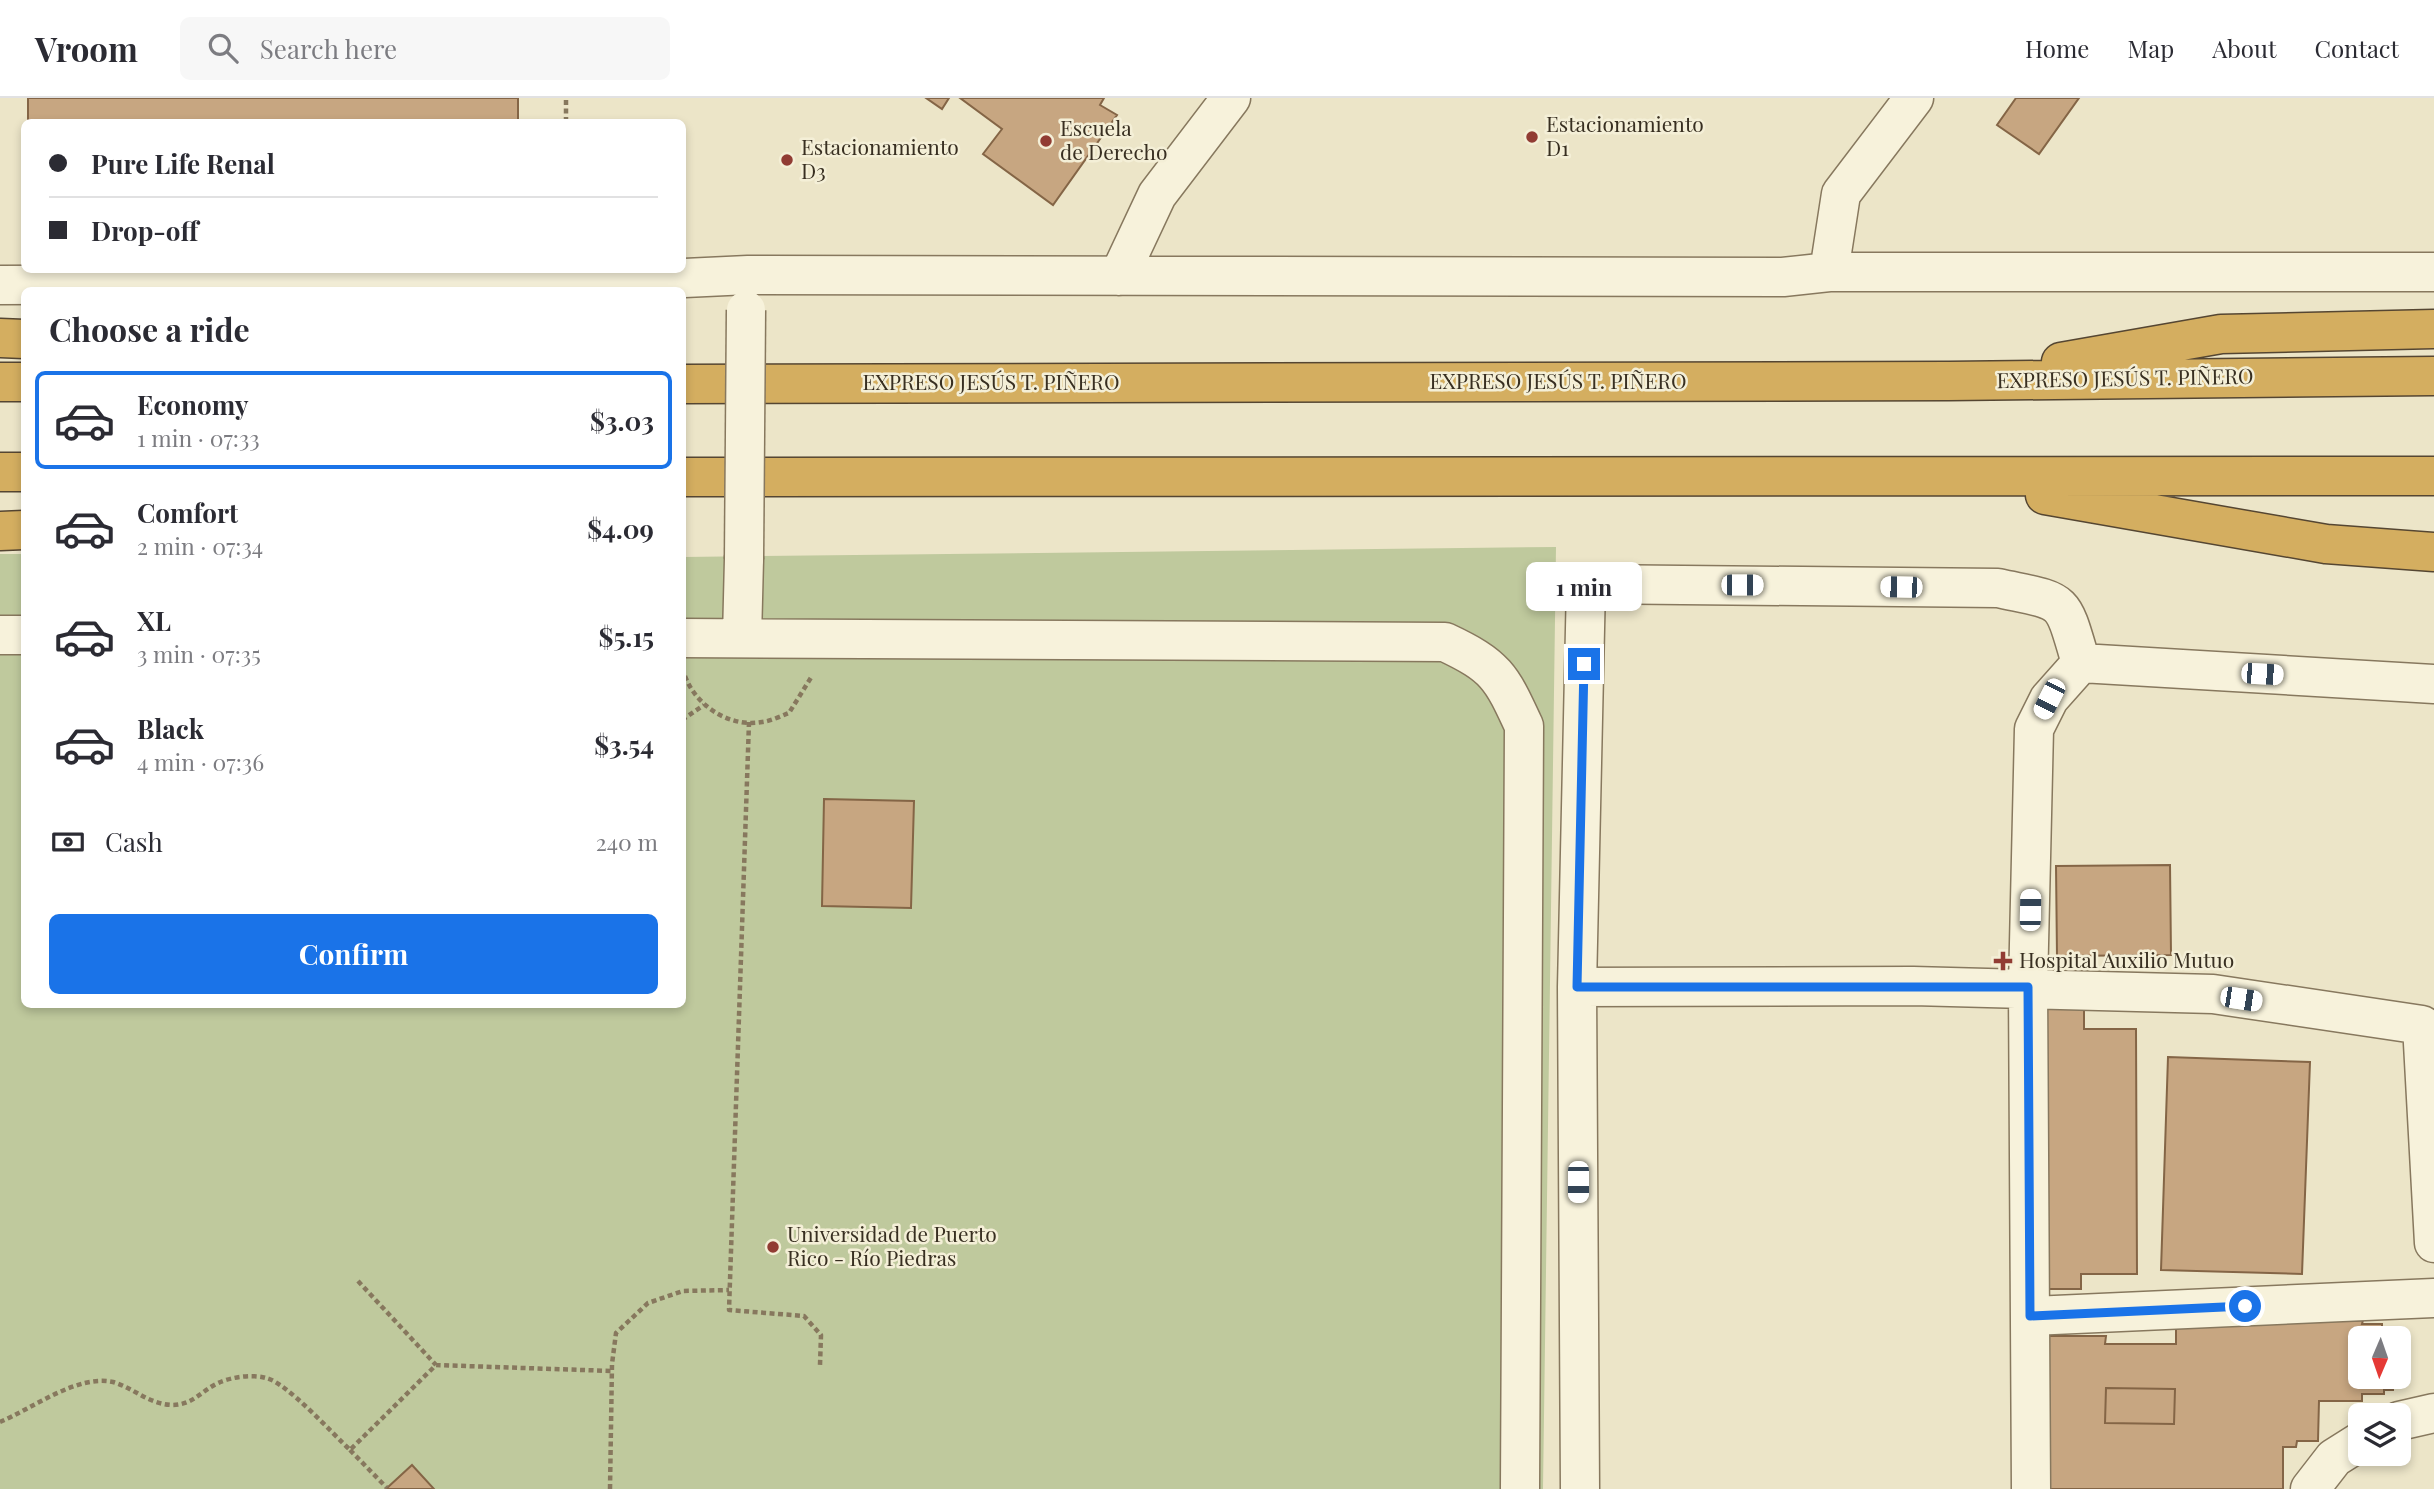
<!DOCTYPE html>
<meta charset="utf-8">
<style>
:root{--surface:#fff;--page:#f7f7f7;--text:#2b2b33;--muted:#7c7c81;--line:#e1e1e2;--accent:#1a73e8}
body{margin:0;font-family:"Playfair Display",serif;background:var(--page);color:var(--text);height:100vh;display:flex;flex-direction:column;font-size:26px;white-space:nowrap}
*{box-sizing:border-box;margin:0}
p{font-size:23px;color:var(--muted)}
.icon{flex:none;width:38px;height:38px;fill:none;stroke:currentColor;stroke-width:2;stroke-linecap:round;stroke-linejoin:round}
.map{position:relative;flex:1;overflow:hidden}
.side{position:absolute;left:21px;top:189px;width:665px;height:721px;display:flex;flex-direction:column;background:var(--surface);border-radius:10px;box-shadow:0 4px 10px #0003}
.side>*{flex:none}
.top-card{position:absolute;left:21px;top:21px;width:665px;height:154px;border-radius:10px;box-shadow:0 4px 10px #0003;display:grid;align-content:center;height:154px;padding:0 28px;background:var(--surface)}
.needle{width:46px;rotate:182deg}
.fabs{position:absolute;left:2348px;top:1228px;display:grid;gap:14px}
.fabs a{display:grid;place-items:center;width:63px;height:63px;border-radius:10px;background:var(--surface);box-shadow:0 4px 10px #0003;font-size:35px}
.end{position:absolute;width:32px;height:32px;margin:-16px;border:9px solid #1a73e8;background:#fff;box-shadow:0 0 0 4px #fff}
.from{border-radius:50%}
.bubble{position:absolute;height:49px;border-radius:10px;background:var(--surface);box-shadow:0 4px 10px #0003;font-size:23px;font-weight:700;line-height:49px;text-align:center}
.car{position:absolute;width:21px;height:42px;margin:-21px -10px;border-radius:9px;box-shadow:0 0 5px 2px #0007;background:linear-gradient(#fff 24%,#345 0 40%,#fff 0 76%,#345 0 86%,#fff 0)}
.top-card b{display:flex;align-items:center;gap:24px;height:66px;font-size:26px}
.top-card b+b{border-top:2px solid var(--line)}
.top-card i{width:18px;height:18px;background:var(--text)}
ul{padding:0;list-style:none}
li{display:flex;align-items:center;gap:21px;height:98px;margin:0 14px 10px;padding:0 14px;border:4px solid transparent;border-radius:10px}
li div{flex:1}
li b{display:block;font-size:26px}
li em{font-style:normal;font-weight:700}
li.selected{border-color:var(--accent)}
li>.icon{width:63px;height:63px;stroke-width:1.5}
h2{padding:0 28px;font-size:32px;line-height:84px}
.pay{display:flex;align-items:center;gap:18px;height:77px;padding:0 28px;font-size:26px}
.pay p{margin-inline-start:auto}
.primary-button{display:flex;gap:14px;margin-top:auto;padding:14px 28px}
.primary-button a{flex:1;height:80px;border-radius:10px;background:var(--accent);color:#fff;font-size:28px;font-weight:700;line-height:80px;text-align:center}
header{display:flex;align-items:center;gap:42px;box-sizing:border-box;height:98px;padding:0 35px;background:var(--surface);border-bottom:2px solid var(--line)}
header strong{font-size:33px}
nav{display:flex;gap:38px;margin-inline-start:auto;font-size:24px}
.search{width:490px;height:63px;background:var(--page);display:flex;align-items:center;gap:18px;box-sizing:border-box;padding:0 24px;border-radius:10px;color:var(--muted);font-size:26px}
.map>svg:first-child{display:block}
.green{fill:#bfc99d}
.building{fill:#c7a681;stroke:#846546;stroke-width:2;fill-rule:evenodd}
.lines{fill:none;stroke-linecap:round;stroke-linejoin:round}
.minor-casing{stroke:#87785e;stroke-width:41}
.highway-casing{stroke:#554632;stroke-width:41}
.path{stroke:#87785e;stroke-width:4.5;stroke-dasharray:5 3.5;stroke-linecap:butt}
.minor{stroke:#f7f2db;stroke-width:38}
.highway{stroke:#d4ae60;stroke-width:38}
.minor-bridge-casing{stroke:#87785e;stroke-width:41;stroke-linecap:butt}
.minor-bridge{stroke:#f7f2db;stroke-width:38}
.route{stroke:#1a73e8;stroke-width:9}
.poi-dot{fill:#913c33;stroke:#f4efd7;stroke-width:2.5}
.labels{text-anchor:middle;stroke-width:5;stroke-linejoin:round;paint-order:stroke}
.poi-label{font-size:21px;fill:#382f21;stroke:#f4efd7;text-anchor:start}
.street-label{font-size:21px;fill:#382f21;stroke:#f4efd7}
</style>
<header>
<strong>Vroom</strong>
<div class="search"><svg class="icon" aria-label="search" viewBox="0 0 24 24"><circle cx="10" cy="10" r="6"/><path d="M15 15l6 6"/></svg>Search here</div>
<nav><a>Home</a><a>Map</a><a>About</a><a>Contact</a></nav>
</header>
<div class="map">
<svg width="2434" height="1391" viewBox="0 0 2434 1391">
<rect width="100%" height="100%" fill="#ece5c8"/>
<path class="green" d="M1556 449 1543 1391H0V456H24V906H682L683 459Z"/>
<path class="building" d="M28 0H518V24H28Z
M926 0H949L942 11Z
M960 0H1104L1100 7 1117 17 1053 107 983 56 1002 31Z
M2016 0H2079L2039 56 1997 27Z
M824 701 914 703 911 810 822 808Z
M2170 767 2171 857 2057 858 2056 768Z
M2045 910H2084V931H2136L2137 1176H2081V1191H2045Z
M2168 959 2310 964 2302 1176 2161 1172Z
M2363 1222 2362 1226H2382V1231H2394V1241H2361V1279H2393V1292H2384V1296H2362V1303H2319L2318 1343H2297L2296 1349H2283V1391H2042L2043 1238H2106L2105 1246H2176V1227ZM2106 1290 2175 1291 2174 1326 2105 1325Z
M2106 1290 2175 1291 2174 1326 2105 1325Z
M412 1367 434 1391H386L387 1390Z"/>
<g class="lines">
<g class="minor-casing">
<path id="minor" d="M1829 174 1841 96 1914 0
M1119 178 1157 97 1231 0
M0 187 579 185 748 177 1783 179 1829 174H2434
M0 537H24
M682 540 1445 544C1496 568 1501 578 1524 628L1520 1391
M742 540 744 461
M1577 889 1913 888 2213 896 2422 927 2434 1145
M2030 1218 2434 1200
M2399 1323 2434 1315
M1580 1391 1577 889 1586 486 1998 490C2067 505 2061 497 2081 565L2434 586
M2031 1391 2028 889 2034 631 2049 601 2081 565
M2310 1391 2334 1360 2361 1343"/>
</g>
<g class="highway-casing">
<path id="highway" d="M0 240 24 241
M2061 264 2221 236 2434 231
M0 284H24
M682 286 1949 283 2434 278
M0 374H24
M682 379 2434 378
M2045 397 2326 446 2434 454
M0 433 24 432"/>
</g>
<path class="path" d="M566 24V0
M685 578C696 608 730 630 762 624 771 623 781 618 789 615L812 578
M682 622 704 607
M749 624 729 1212 804 1218 821 1237 820 1267
M358 1183 436 1267
M0 1324C33 1310 78 1276 113 1284 134 1290 148 1306 172 1307 193 1307 201 1293 218 1285 231 1279 252 1276 266 1280 286 1284 333 1336 350 1352L436 1267 612 1273
M350 1352 387 1390
M610 1391 612 1266 616 1235 648 1205 683 1193 729 1192"/>
<use href="#minor" class="minor"/>
<use href="#highway" class="highway"/>
<g class="minor-bridge-casing">
<path id="minor-bridge" d="M744 461 746 212"/>
</g>
<use href="#minor-bridge" class="minor-bridge"/>
</g>
<g class="lines">
<path class="route" d="M1584 566 1577 889H2028L2030 1218 2245 1208"/>
</g>
<g class="poi-dot">
<circle cx="1532" cy="39" r="7"/>
<circle cx="1046" cy="43" r="7"/>
<circle cx="787" cy="62" r="7"/>
<path d="M1999.5 852.5h7v7h7v7h-7v7h-7v-7h-7v-7h7z"/>
<circle cx="773" cy="1149" r="7"/>
</g>
<g class="labels">
<g class="poi-label">
<text x="1546" y="34">Estacionamiento<tspan x="1546" dy="24">D1</tspan></text>
<text x="1060" y="38">Escuela<tspan x="1060" dy="24">de Derecho</tspan></text>
<text x="801" y="57">Estacionamiento<tspan x="801" dy="24">D3</tspan></text>
<text x="2019" y="870">Hospital Auxilio Mutuo</text>
<text x="787" y="1144">Universidad de Puerto<tspan x="787" dy="24">Rico - Río Piedras</tspan></text>
</g>
<g class="street-label">
<text transform="translate(2125 281) rotate(-1)" y="7">EXPRESO JESÚS T. PIÑERO</text>
<text x="1558" y="291">EXPRESO JESÚS T. PIÑERO</text>
<text x="991" y="292">EXPRESO JESÚS T. PIÑERO</text>
</g>
</g>
</svg>
<div class="fabs">
<a><svg class="needle" viewBox="-14 -14 28 28"><path d="M0-13l5 13h-10z" fill="#e53935"/><path d="M0 13l5-13h-10z" fill="#7c7c81"/></svg></a>
<a><svg class="icon" aria-label="layers" viewBox="0 0 24 24"><path d="M12 4l9 5-9 5-9-5zM3 14l9 5 9-5"/></svg></a>
</div>
<i class="end from" style="left:2245px;top:1208px"></i>
<i class="end" style="left:1584px;top:566px"></i>
<div class="bubble" style="left:1526px;top:464px;width:116px">1 min</div>
<i class="car" style="left:1742px;top:487px;rotate:90deg"></i>
<i class="car" style="left:1901px;top:489px;rotate:271deg"></i>
<i class="car" style="left:2262px;top:576px;rotate:93deg"></i>
<i class="car" style="left:2049px;top:601px;rotate:207deg"></i>
<i class="car" style="left:2030px;top:812px;rotate:1deg"></i>
<i class="car" style="left:2241px;top:901px;rotate:99deg"></i>
<i class="car" style="left:1578px;top:1084px;rotate:180deg"></i>
<div class="top-card">
<b><i class="from"></i>Pure Life Renal</b>
<b><i></i>Drop-off</b>
</div>
<section class="side">
<h2>Choose a ride</h2>
<ul>
<li class="selected"><svg class="icon" aria-label="car" viewBox="0 0 24 24"><path d="M5 17H2v-5l4-1 3-4h7l3 4 3 1v5h-3M9 17h6M6 11h13"/><circle cx="7" cy="17" r="2"/><circle cx="17" cy="17" r="2"/></svg><div><b>Economy</b><p>1 min · 07:33</p></div><em>$3.03</em></li>
<li><svg class="icon" aria-label="car" viewBox="0 0 24 24"><path d="M5 17H2v-5l4-1 3-4h7l3 4 3 1v5h-3M9 17h6M6 11h13"/><circle cx="7" cy="17" r="2"/><circle cx="17" cy="17" r="2"/></svg><div><b>Comfort</b><p>2 min · 07:34</p></div><em>$4.09</em></li>
<li><svg class="icon" aria-label="car" viewBox="0 0 24 24"><path d="M5 17H2v-5l4-1 3-4h7l3 4 3 1v5h-3M9 17h6M6 11h13"/><circle cx="7" cy="17" r="2"/><circle cx="17" cy="17" r="2"/></svg><div><b>XL</b><p>3 min · 07:35</p></div><em>$5.15</em></li>
<li><svg class="icon" aria-label="car" viewBox="0 0 24 24"><path d="M5 17H2v-5l4-1 3-4h7l3 4 3 1v5h-3M9 17h6M6 11h13"/><circle cx="7" cy="17" r="2"/><circle cx="17" cy="17" r="2"/></svg><div><b>Black</b><p>4 min · 07:36</p></div><em>$3.54</em></li>
</ul>
<div class="pay"><svg class="icon" aria-label="cash" viewBox="0 0 24 24"><path d="M3 7h18v10H3z"/><circle cx="12" cy="12" r="2"/></svg>Cash<p>240 m</p></div>
<div class="primary-button"><a>Confirm</a></div>
</section>
</div>
